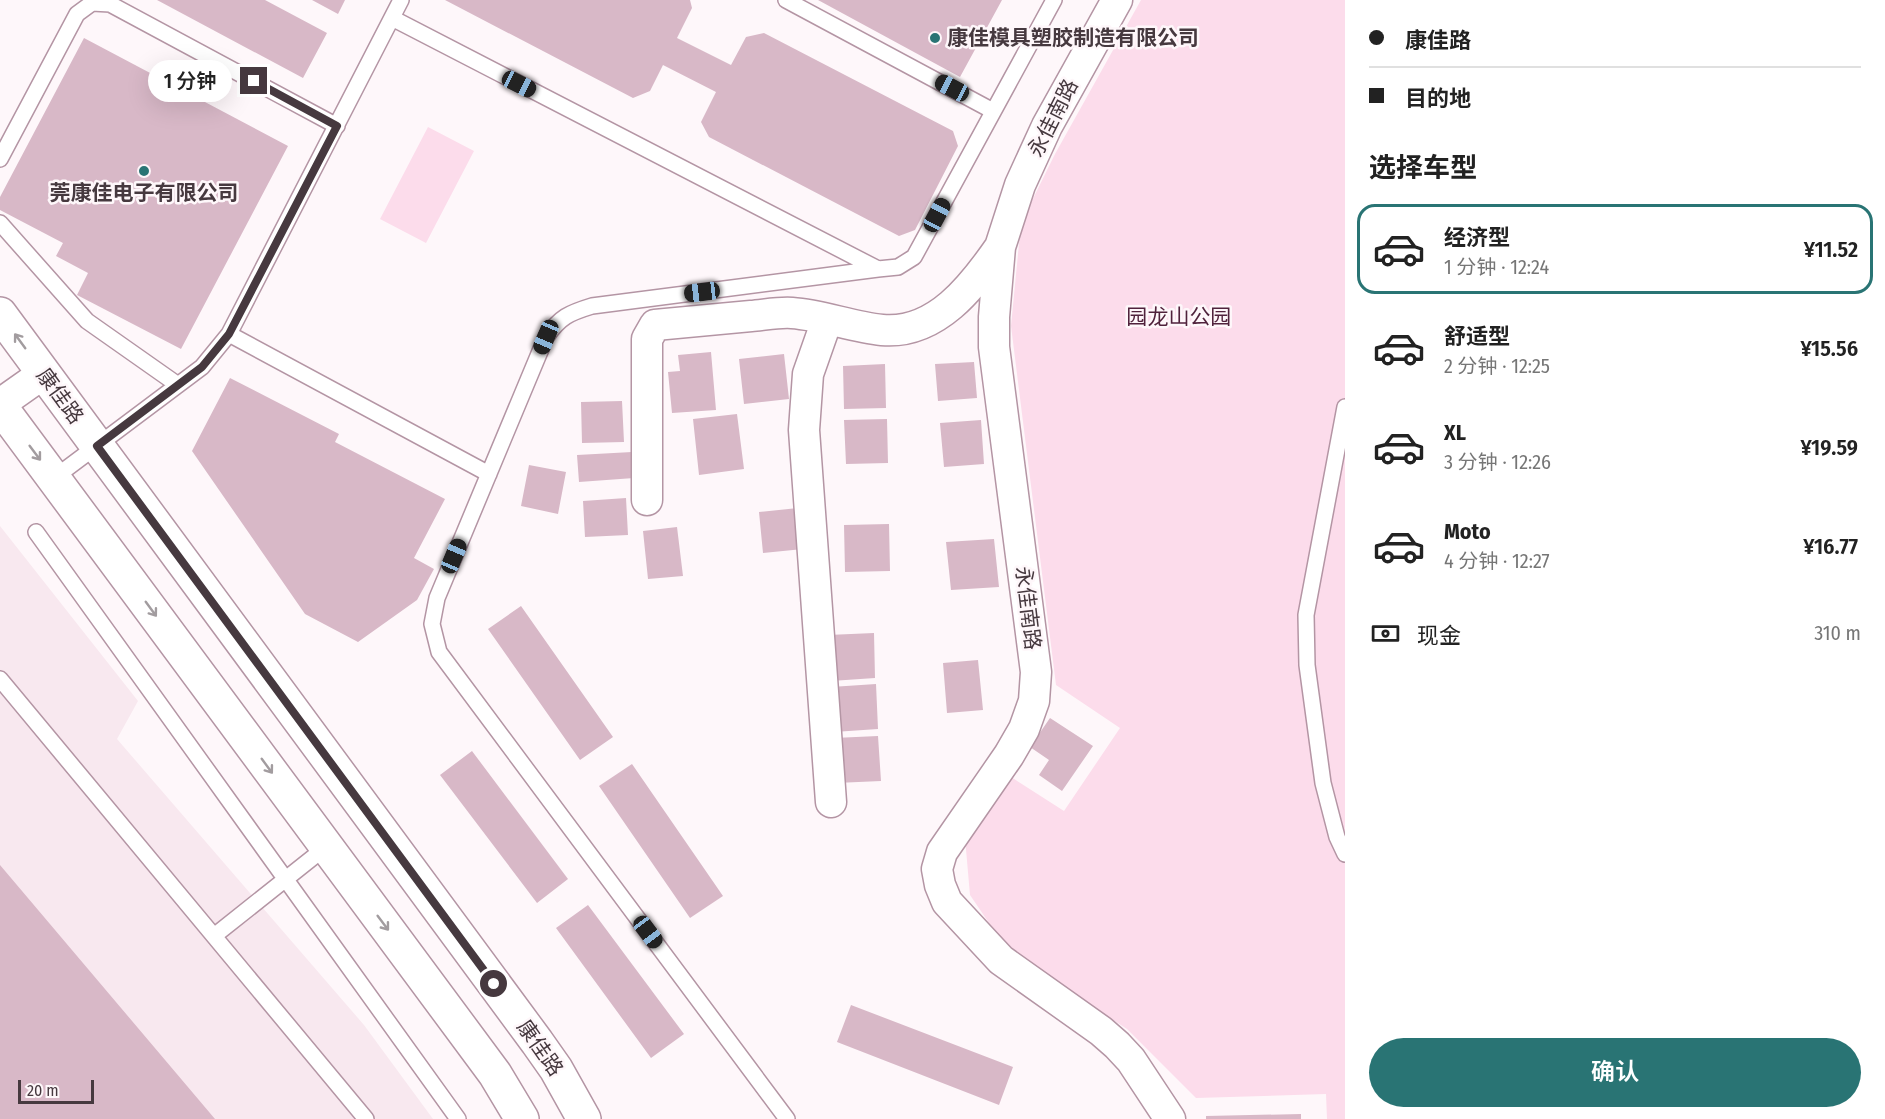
<!DOCTYPE html>
<html lang="zh">
<meta charset="utf-8">
<style>
:root{--surface:#fff;--page:#f6f6f6;--text:#222;--muted:#767676;--line:#e0e0e0;--accent:#297474}
body{margin:0;font-family:"Fira Sans Condensed","Noto Sans SC",sans-serif;background:var(--page);color:var(--text);height:100vh;display:flex;flex-direction:column;font-size:22px;white-space:nowrap}
*{box-sizing:border-box;margin:0}
p{font-size:20px;color:var(--muted)}
.icon{flex:none;width:33px;height:33px;fill:none;stroke:currentColor;stroke-width:2;stroke-linecap:round;stroke-linejoin:round}
.map{position:relative;flex:1;overflow:hidden}
.side{display:flex;flex-direction:column;background:var(--surface);width:540px}
.side>*{flex:none}
.top-card{display:grid;align-content:center;height:132px;padding:0 24px;background:var(--surface)}
.scale{position:absolute;left:18px;bottom:15px;width:76px;box-sizing:border-box;padding-left:6px;border:3px solid #46393f;border-top:0;font-size:16px;line-height:21px;white-space:nowrap;color:#46393f;-webkit-text-stroke:4px #fef7fa;paint-order:stroke}
.end{position:absolute;width:27px;height:27px;margin:-14px;border:8px solid #46393f;background:#fff;box-shadow:0 0 0 3px #fff}
.from{border-radius:50%}
.bubble{position:absolute;height:42px;border-radius:21px;background:var(--surface);box-shadow:0 6px 24px #0002;font-size:20px;font-weight:600;line-height:42px;text-align:center}
.car{position:absolute;width:18px;height:36px;margin:-18px -9px;border-radius:8px;box-shadow:0 0 4px 2px #0007;background:linear-gradient(#222 24%,#8ab4d8 0 40%,#222 0 76%,#8ab4d8 0 86%,#222 0)}
.top-card b{display:flex;align-items:center;gap:21px;height:57px;font-size:22px}
.top-card b+b{border-top:2px solid var(--line)}
.top-card i{width:15px;height:15px;background:var(--text)}
ul{padding:0;list-style:none}
li{display:flex;align-items:center;gap:18px;height:90px;margin:0 12px 9px;padding:0 12px;border:3px solid transparent;border-radius:18px}
li div{flex:1}
li b{display:block;font-size:22px}
li em{font-style:normal;font-weight:600}
li.current{border-color:var(--accent)}
li>.icon{width:54px;height:54px;stroke-width:1.5}
h2{padding:0 24px;font-size:27px;line-height:72px}
.pay{display:flex;align-items:center;gap:15px;height:66px;padding:0 24px;font-size:22px}
.pay p{margin-inline-start:auto}
.button{display:flex;gap:12px;margin-top:auto;padding:12px 24px}
.button a{flex:1;height:69px;border-radius:36px;background:var(--accent);color:#fff;font-size:24px;font-weight:600;line-height:69px;text-align:center}
main{display:flex;flex:1;min-height:0}
.map>svg:first-child{display:block}
.built{fill:#f8e8ef}
.green{fill:#fcdceb}
.building{fill:#d8b8c7}
.lines{fill:none;stroke-linecap:round;stroke-linejoin:round}
.service-casing{stroke:#b495a4;stroke-width:18}
.minor-casing{stroke:#b495a4;stroke-width:33}
.tertiary-casing{stroke:#b495a4;stroke-width:36}
.service{stroke:#fff;stroke-width:15}
.minor{stroke:#fff;stroke-width:30}
.tertiary{stroke:#fff;stroke-width:33}
.oneway{stroke:#a29c9f}
.route{stroke:#46393f;stroke-width:8}
.poi-dot{fill:#297474;stroke:#fef7fa;stroke-width:2}
.labels{text-anchor:middle;stroke-width:5;stroke-linejoin:round;paint-order:stroke}
.poi-label{font-size:21px;font-weight:bold;fill:#46393f;stroke:#fef7fa;text-anchor:start}
.street-label{font-size:21px;fill:#46393f;stroke:#fef7fa}
.park-label{font-size:21px;fill:#50223c;stroke:#fef7fa}
</style>
<main>
<div class="map">
<svg width="1345" height="1119" viewBox="0 0 1345 1119">
<rect width="100%" height="100%" fill="#fef7fa"/>
<path class="built" d="M0 526 138 701 117 739 364 1025 433 1119H0Z"/>
<path class="green" d="M1141 0H1345V1119H1327L1326 1094 1196 1098 1127 1029 1008 951 970 895 965 838 1008 775 1064 811 1120 728 1056 685 1011 326 1021 223 1055 154Z
M428 127 474 151 426 243 380 219Z"/>
<path class="building" d="M157 0H265L327 33 303 78Z
M312 0H345L338 14Z
M445 0H690L692 8 677 38 731 65 746 37 764 33 953 131 958 146 915 230 899 236 709 137 701 122 716 92 663 65 650 91 633 98Z
M818 0H1002L960 77Z
M84 38 288 146 181 349 77 295 88 273 56 256 63 243 0 210V197Z
M711 352 716 410 672 413 668 372 680 371 678 355Z
M784 354 789 399 744 404 739 359Z
M974 362 977 398 938 401 935 364Z
M885 364 886 408 844 409 843 366Z
M230 378 339 434 335 442 445 499 414 558 434 569 417 600 358 642 305 614 192 451Z
M622 401 624 442 582 443 581 402Z
M737 414 744 469 699 475 693 419Z
M887 419 888 463 846 464 844 420Z
M981 420 984 464 944 467 940 423Z
M632 452 634 478 579 482 577 455Z
M529 465 566 472 558 514 521 506Z
M626 498 628 535 585 537 583 501Z
M798 508 803 549 763 553 759 512Z
M889 524 890 571 845 572 844 525Z
M677 527 683 576 648 579 643 531Z
M994 539 999 587 951 590 946 542Z
M521 606 613 737 580 760 488 629Z
M874 633 875 678 831 681 828 635Z
M978 660 983 710 947 713 943 663Z
M876 684 878 729 834 732 831 687Z
M1050 718 1093 746 1062 791 1039 775 1049 760 1030 747Z
M878 736 881 781 836 783 834 738Z
M472 751 568 879 537 903 440 775Z
M632 764 723 896 690 918 599 786Z
M0 865 215 1119H0Z
M588 905 684 1034 651 1058 556 928Z
M851 1005 1013 1067 999 1105 837 1042Z
M1301 1114V1119H1206V1116Z"/>
<g class="lines">
<g class="service-casing">
<path id="service" d="M786 0 993 111
M392 18 878 269 898 267 914 257 1054 0
M0 159 77 14 92 3 110 4 337 126
M0 223 87 321 178 385
M229 334 489 474
M1345 407 1306 615 1307 665 1323 783 1337 837 1345 854
M54 478 202 367 229 334 401 0
M36 532 458 1119
M0 679 366 1119
M214 936 326 847
M787 1119 439 652 432 624 437 598 546 337C560 317 569 313 592 306L878 269"/>
</g>
<g class="minor-casing">
<path id="minor" d="M1117 0 1047 126 1020 185 1000 247 994 317V347L1036 672 1034 701 1024 729 1009 755 942 852 937 869 940 885 947 902 1001 960 1101 1031 1117 1045 1131 1060 1170 1119
M827 320 808 374 804 430 831 802
M0 404 44 373
M647 500V339L655 325C687 322 719 319 751 316 764 315 779 312 792 313 822 315 852 327 882 330 936 335 973 286 1000 247"/>
</g>
<g class="tertiary-casing">
<path id="tertiary" d="M0 314 537 1042 556 1069 584 1119
M0 406 495 1074 522 1119"/>
</g>
<use href="#service" class="service"/>
<use href="#minor" class="minor"/>
<use href="#tertiary" class="tertiary"/>
</g>
<defs><path id="oneway-shaft" d="M-6 0H5M1.5-3L5.5 0L1.5 3" fill="none" stroke-width="1.6" stroke-linecap="round" stroke-linejoin="round" transform="scale(1.5)"/></defs>
<g class="oneway">
<use href="#oneway-shaft" transform="translate(20 341) rotate(-126)"/>
<use href="#oneway-shaft" transform="translate(35 453) rotate(53)"/>
<use href="#oneway-shaft" transform="translate(151 609) rotate(54)"/>
<use href="#oneway-shaft" transform="translate(267 766) rotate(54)"/>
<use href="#oneway-shaft" transform="translate(383 923) rotate(53)"/>
</g>
<g class="lines">
<path class="route" d="M254 81 337 126 229 334 202 367 97 446 494 984"/>
</g>
<g class="poi-dot">
<circle cx="935" cy="38" r="6"/>
<circle cx="144" cy="171" r="6"/>
</g>
<g class="labels">
<g class="poi-label">
<text x="947" y="45">康佳模具塑胶制造有限公司</text>
<text x="144" y="200" text-anchor="middle">莞康佳电子有限公司</text>
</g>
<g class="street-label">
<text transform="translate(1053 118) rotate(-63)" y="7">永佳南路</text>
<text transform="translate(60 396) rotate(54)" y="7">康佳路</text>
<text transform="translate(1028 608) rotate(83)" y="7">永佳南路</text>
<text transform="translate(540 1048) rotate(55)" y="7">康佳路</text>
</g>
<g class="park-label">
<text x="1179" y="324">园龙山公园</text>
</g>
</g>
</svg>
<div class="scale">20 m</div>
<i class="end from" style="left:494px;top:984px"></i>
<i class="end" style="left:254px;top:81px"></i>
<div class="bubble" style="left:148px;top:60px;width:84px">1 分钟</div>
<i class="car" style="left:519px;top:84px;rotate:117deg"></i>
<i class="car" style="left:952px;top:88px;rotate:298deg"></i>
<i class="car" style="left:937px;top:215px;rotate:28deg"></i>
<i class="car" style="left:702px;top:292px;rotate:263deg"></i>
<i class="car" style="left:546px;top:337px;rotate:203deg"></i>
<i class="car" style="left:454px;top:556px;rotate:23deg"></i>
<i class="car" style="left:648px;top:932px;rotate:143deg"></i>
</div>
<section class="side">
<div class="top-card">
<b><i class="from"></i>康佳路</b>
<b><i></i>目的地</b>
</div>
<h2>选择车型</h2>
<ul>
<li class="current"><svg class="icon" aria-label="car" viewBox="0 0 24 24"><path d="M5 17H2v-5l4-1 3-4h7l3 4 3 1v5h-3M9 17h6M6 11h13"/><circle cx="7" cy="17" r="2"/><circle cx="17" cy="17" r="2"/></svg><div><b>经济型</b><p>1 分钟 · 12:24</p></div><em>¥11.52</em></li>
<li><svg class="icon" aria-label="car" viewBox="0 0 24 24"><path d="M5 17H2v-5l4-1 3-4h7l3 4 3 1v5h-3M9 17h6M6 11h13"/><circle cx="7" cy="17" r="2"/><circle cx="17" cy="17" r="2"/></svg><div><b>舒适型</b><p>2 分钟 · 12:25</p></div><em>¥15.56</em></li>
<li><svg class="icon" aria-label="car" viewBox="0 0 24 24"><path d="M5 17H2v-5l4-1 3-4h7l3 4 3 1v5h-3M9 17h6M6 11h13"/><circle cx="7" cy="17" r="2"/><circle cx="17" cy="17" r="2"/></svg><div><b>XL</b><p>3 分钟 · 12:26</p></div><em>¥19.59</em></li>
<li><svg class="icon" aria-label="car" viewBox="0 0 24 24"><path d="M5 17H2v-5l4-1 3-4h7l3 4 3 1v5h-3M9 17h6M6 11h13"/><circle cx="7" cy="17" r="2"/><circle cx="17" cy="17" r="2"/></svg><div><b>Moto</b><p>4 分钟 · 12:27</p></div><em>¥16.77</em></li>
</ul>
<div class="pay"><svg class="icon" aria-label="cash" viewBox="0 0 24 24"><path d="M3 7h18v10H3z"/><circle cx="12" cy="12" r="2"/></svg>现金<p>310 m</p></div>
<div class="button"><a>确认</a></div>
</section>
</main>
